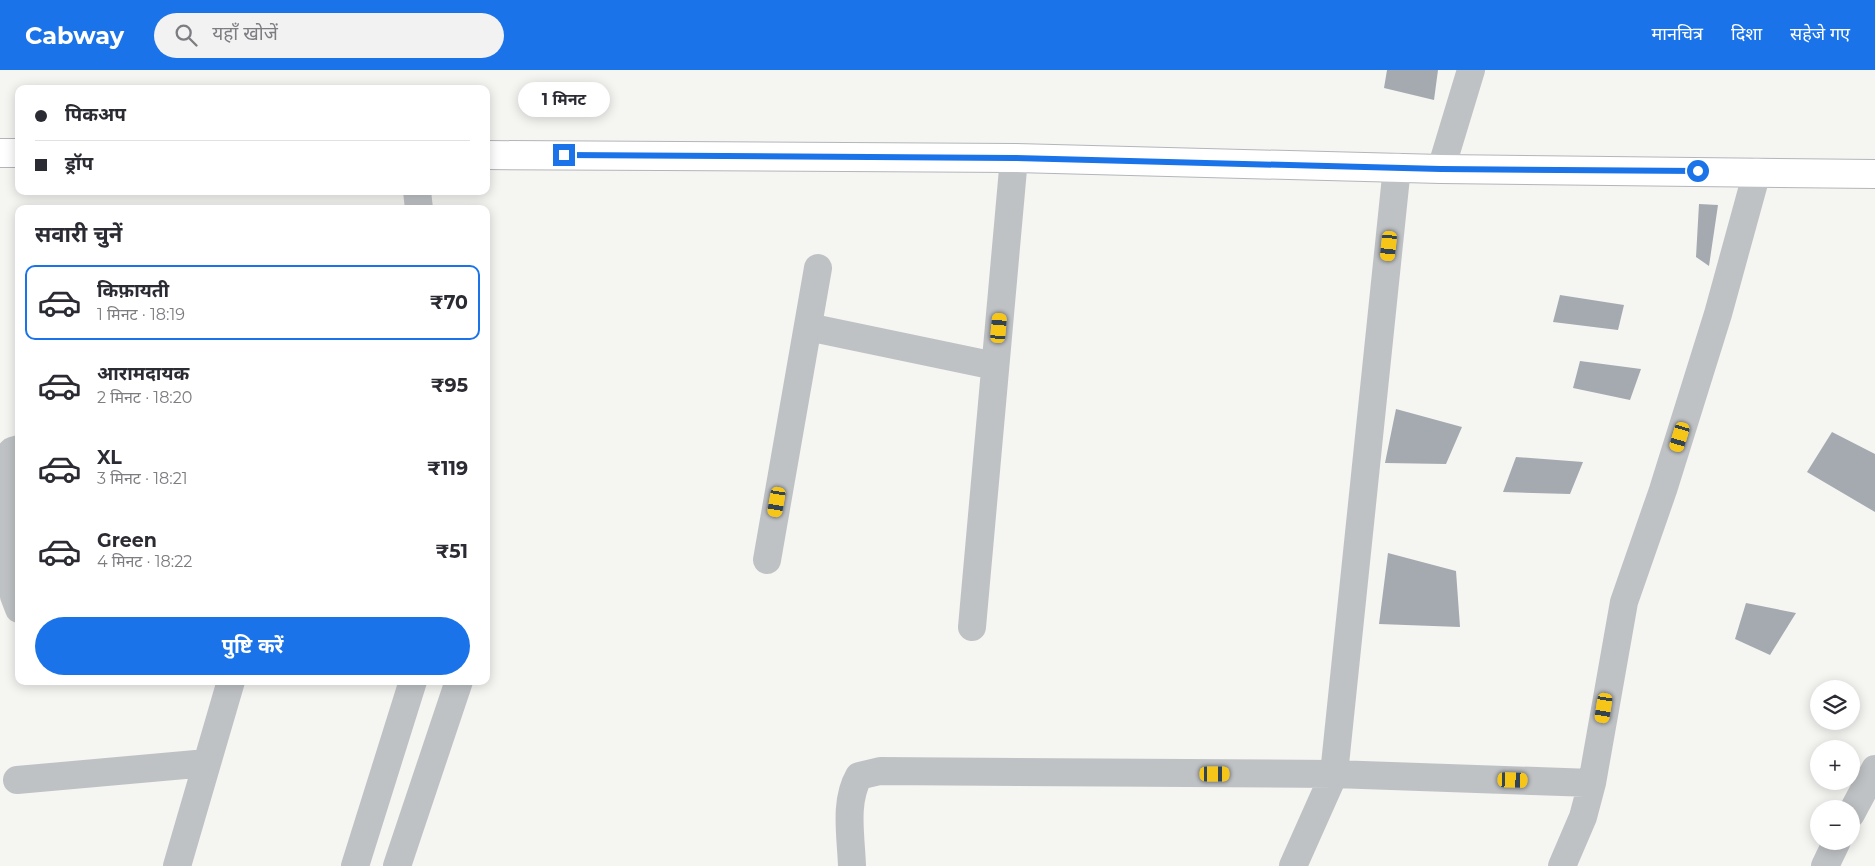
<!DOCTYPE html>
<html lang="hi">
<meta charset="utf-8">
<style>
:root{--surface:#fff;--page:#f2f2f3;--text:#2b2b33;--muted:#7c7c81;--line:#e1e1e2;--accent:#1a73e8}
body{margin:0;font-family:Montserrat,"Noto Sans Devanagari",sans-serif;background:var(--page);color:var(--text);height:100vh;display:flex;flex-direction:column;font-size:19px;white-space:nowrap}
*{box-sizing:border-box;margin:0}
p{font-size:16px;color:var(--muted)}
.icon{flex:none;width:28px;height:28px;fill:none;stroke:currentColor;stroke-width:2;stroke-linecap:round;stroke-linejoin:round}
.map{position:relative;flex:1;overflow:hidden}
.side{position:absolute;left:15px;top:135px;width:475px;height:480px;display:flex;flex-direction:column;background:var(--surface);border-radius:10px;box-shadow:0 2px 12px #0003}
.side>*{flex:none}
.top-card{position:absolute;left:15px;top:15px;width:475px;height:110px;border-radius:10px;box-shadow:0 2px 12px #0003;display:grid;align-content:center;height:110px;padding:0 20px;background:var(--surface)}
.buttons{position:absolute;left:1810px;top:610px;display:grid;gap:10px}
.buttons a{display:grid;place-items:center;width:50px;height:50px;border-radius:50%;background:var(--surface);box-shadow:0 2px 12px #0003;font-size:25px}
.end{position:absolute;width:22px;height:22px;margin:-11px;border:6px solid #1a73e8;background:#fff;box-shadow:0 0 0 2px #fff}
.from{border-radius:50%}
.bubble{position:absolute;height:35px;border-radius:18px;background:var(--surface);box-shadow:0 2px 12px #0003;font-size:16px;font-weight:700;line-height:35px;text-align:center}
.car{position:absolute;width:15px;height:30px;margin:-15px -8px;border-radius:6px;box-shadow:0 0 4px 1px #0007;background:linear-gradient(#f5c518 24%,#345 0 40%,#f5c518 0 76%,#345 0 86%,#f5c518 0)}
.top-card b{display:flex;align-items:center;gap:18px;height:48px;font-size:19px}
.top-card b+b{border-top:1px solid var(--line)}
.top-card i{width:12px;height:12px;background:var(--text)}
ul{padding:0;list-style:none}
li{display:flex;align-items:center;gap:15px;height:75px;margin:0 10px 8px;padding:0 10px;border:2px solid transparent;border-radius:10px}
li div{flex:1}
li b{display:block;font-size:19px}
li em{font-style:normal;font-weight:700}
li.on{border-color:var(--accent)}
li>.icon{width:45px;height:45px;stroke-width:1.5}
h2{padding:0 20px;font-size:22px;line-height:60px}
.action{display:flex;gap:10px;margin-top:auto;padding:10px 20px}
.action a{flex:1;height:58px;border-radius:30px;background:var(--accent);color:#fff;font-size:20px;font-weight:700;line-height:58px;text-align:center}
header{display:flex;align-items:center;gap:30px;box-sizing:border-box;height:70px;padding:0 25px;background:var(--accent);color:#fff}
header strong{font-size:24px}
nav{display:flex;gap:28px;margin-inline-start:auto;font-size:18px}
.search{width:350px;height:45px;background:var(--page);display:flex;align-items:center;gap:12px;box-sizing:border-box;padding:0 18px;border-radius:28px;color:var(--muted);font-size:19px}
.map>svg:first-child{display:block}
.building{fill:#a5aab0}
.lines{fill:none;stroke-linecap:round;stroke-linejoin:round}
.secondary-casing{stroke:#b2b5ba;stroke-width:30}
.street{stroke:#bfc2c5;stroke-width:28}
.secondary{stroke:#fff;stroke-width:28}
.route{stroke:#1a73e8;stroke-width:6}
</style>
<header>
<strong>Cabway</strong>
<div class="search"><svg class="icon" aria-label="search" viewBox="0 0 24 24"><circle cx="10" cy="10" r="6"/><path d="M15 15l6 6"/></svg>यहाँ खोजें</div>
<nav><a>मानचित्र</a><a>दिशा</a><a>सहेजे गए</a></nav>
</header>
<div class="map">
<svg width="1875" height="796" viewBox="0 0 1875 796">
<rect width="100%" height="100%" fill="#f5f5f2"/>
<path class="building" d="M1387 0H1438L1434 30 1384 18Z
M1699 134 1718 135 1709 196 1696 187Z
M1560 225 1624 235 1618 260 1553 252Z
M1580 291 1641 299 1630 330 1573 318Z
M1396 339 1462 357 1446 394 1385 393Z
M1832 362 1875 384V442L1807 402Z
M1516 387 1583 392 1570 424 1503 422Z
M1388 483 1456 501 1460 557 1379 554Z
M1746 533 1796 543 1770 585 1735 569Z"/>
<g class="lines">
<g class="secondary-casing">
<path id="secondary" d="M0 83H19
M486 85 1014 88 1441 99 1875 104"/>
</g>
<path class="street" d="M1441 99 1471 0
M417 121 419 139
M808 257 995 296
M19 379 12 381 6 388 14 526 19 539
M767 490 818 198
M972 557 1014 88
M17 710 207 693
M1851 744 1875 699
M177 796 231 611
M355 796 413 611
M397 796 459 611
M852 796C851 766 844 732 859 706L880 701 1334 704 1592 713
M1293 796 1334 704 1397 97
M1562 796 1583 747 1592 713 1624 532 1663 420 1718 244 1757 102
M1825 796 1837 771"/>
<use href="#secondary" class="secondary"/>
</g>
<g class="lines">
<path class="route" d="M564 85 1014 88 1441 99 1698 101"/>
</g>
</svg>
<div class="buttons">
<a><svg class="icon" aria-label="layers" viewBox="0 0 24 24"><path d="M12 4l9 5-9 5-9-5zM3 14l9 5 9-5"/></svg></a>
<a>+</a>
<a>−</a>
</div>
<i class="end from" style="left:1698px;top:101px"></i>
<i class="end" style="left:564px;top:85px"></i>
<div class="bubble" style="left:518px;top:12px;width:92px">1 मिनट</div>
<i class="car" style="left:1389px;top:176px;rotate:186deg"></i>
<i class="car" style="left:999px;top:258px;rotate:5deg"></i>
<i class="car" style="left:1680px;top:367px;rotate:197deg"></i>
<i class="car" style="left:777px;top:432px;rotate:190deg"></i>
<i class="car" style="left:1604px;top:638px;rotate:189deg"></i>
<i class="car" style="left:1215px;top:704px;rotate:90deg"></i>
<i class="car" style="left:1513px;top:710px;rotate:92deg"></i>
<div class="top-card">
<b><i class="from"></i>पिकअप</b>
<b><i></i>ड्रॉप</b>
</div>
<section class="side">
<h2>सवारी चुनें</h2>
<ul>
<li class="on"><svg class="icon" aria-label="car" viewBox="0 0 24 24"><path d="M5 17H2v-5l4-1 3-4h7l3 4 3 1v5h-3M9 17h6M6 11h13"/><circle cx="7" cy="17" r="2"/><circle cx="17" cy="17" r="2"/></svg><div><b>किफ़ायती</b><p>1 मिनट · 18:19</p></div><em>₹70</em></li>
<li><svg class="icon" aria-label="car" viewBox="0 0 24 24"><path d="M5 17H2v-5l4-1 3-4h7l3 4 3 1v5h-3M9 17h6M6 11h13"/><circle cx="7" cy="17" r="2"/><circle cx="17" cy="17" r="2"/></svg><div><b>आरामदायक</b><p>2 मिनट · 18:20</p></div><em>₹95</em></li>
<li><svg class="icon" aria-label="car" viewBox="0 0 24 24"><path d="M5 17H2v-5l4-1 3-4h7l3 4 3 1v5h-3M9 17h6M6 11h13"/><circle cx="7" cy="17" r="2"/><circle cx="17" cy="17" r="2"/></svg><div><b>XL</b><p>3 मिनट · 18:21</p></div><em>₹119</em></li>
<li><svg class="icon" aria-label="car" viewBox="0 0 24 24"><path d="M5 17H2v-5l4-1 3-4h7l3 4 3 1v5h-3M9 17h6M6 11h13"/><circle cx="7" cy="17" r="2"/><circle cx="17" cy="17" r="2"/></svg><div><b>Green</b><p>4 मिनट · 18:22</p></div><em>₹51</em></li>
</ul>
<div class="action"><a>पुष्टि करें</a></div>
</section>
</div>
